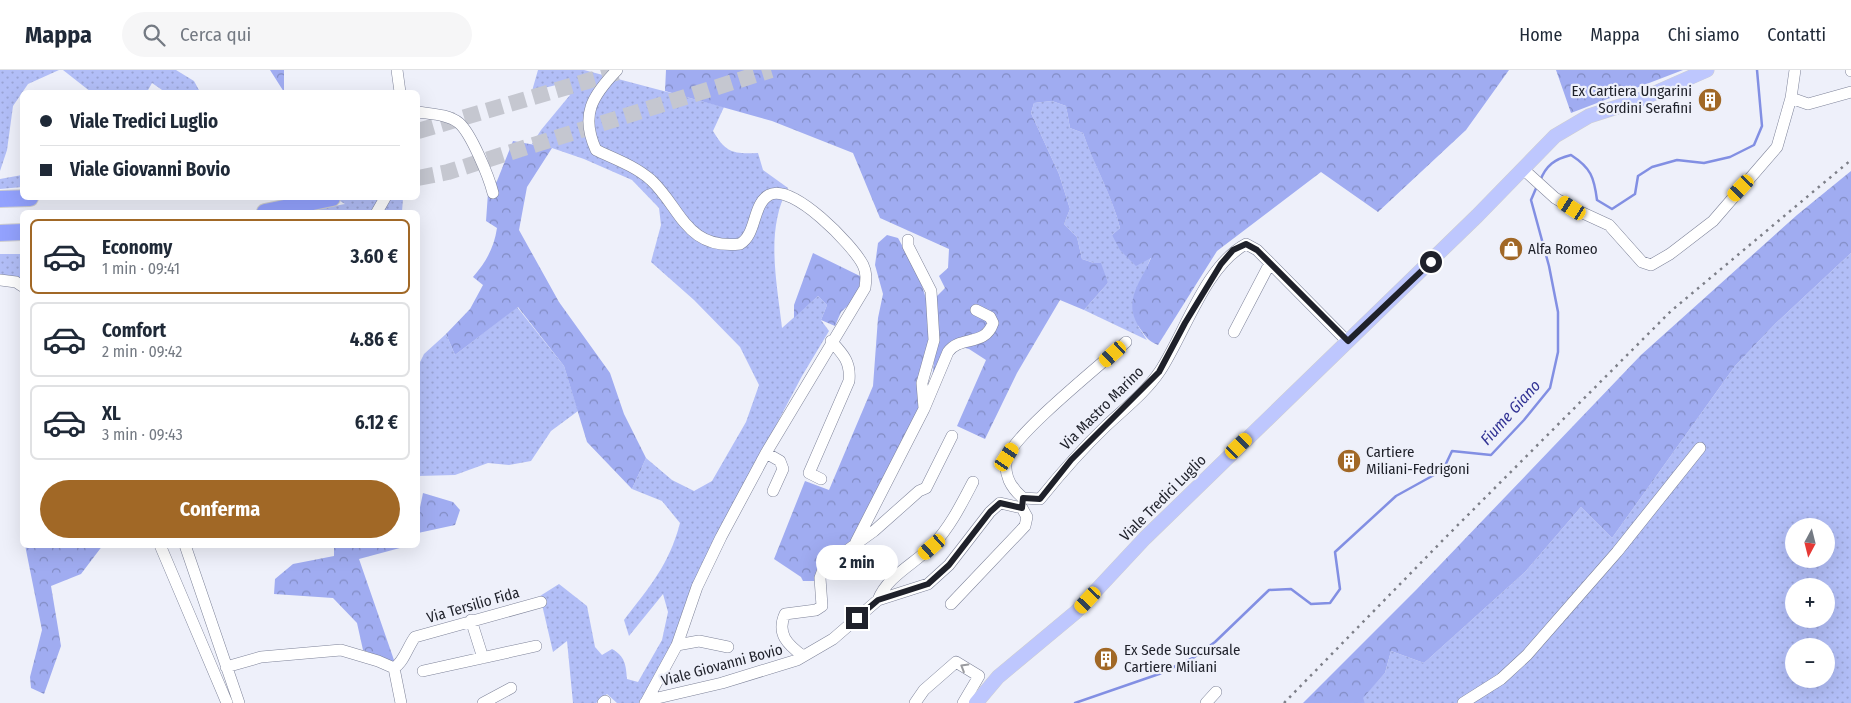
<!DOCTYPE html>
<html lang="it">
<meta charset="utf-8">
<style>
:root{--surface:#fff;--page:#f6f6f7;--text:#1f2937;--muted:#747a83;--line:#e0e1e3;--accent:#a16826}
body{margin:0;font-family:"Fira Sans Condensed",sans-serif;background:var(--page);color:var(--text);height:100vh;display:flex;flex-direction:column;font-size:19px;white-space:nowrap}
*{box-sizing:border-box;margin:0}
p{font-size:16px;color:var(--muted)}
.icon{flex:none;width:28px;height:28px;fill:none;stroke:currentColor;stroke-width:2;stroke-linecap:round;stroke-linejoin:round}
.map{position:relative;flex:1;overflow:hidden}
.panel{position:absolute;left:20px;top:140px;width:400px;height:338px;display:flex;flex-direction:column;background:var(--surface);border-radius:8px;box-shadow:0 5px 20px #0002}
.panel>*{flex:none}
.top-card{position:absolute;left:20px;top:20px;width:400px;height:110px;border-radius:8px;box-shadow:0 5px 20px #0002;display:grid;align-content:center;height:110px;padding:0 20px;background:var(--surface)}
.needle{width:32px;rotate:187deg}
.buttons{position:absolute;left:1785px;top:448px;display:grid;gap:10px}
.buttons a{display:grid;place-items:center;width:50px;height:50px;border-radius:50%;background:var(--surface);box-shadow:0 5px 20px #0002;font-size:25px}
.end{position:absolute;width:22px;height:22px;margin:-11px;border:6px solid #1f212a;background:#fff;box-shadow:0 0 0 2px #fff}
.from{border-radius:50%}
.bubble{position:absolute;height:35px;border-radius:18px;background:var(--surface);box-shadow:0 5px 20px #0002;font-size:16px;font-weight:700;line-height:35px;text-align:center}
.car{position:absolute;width:15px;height:30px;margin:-15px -8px;border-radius:6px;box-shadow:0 0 4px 1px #0007;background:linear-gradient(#f5c518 24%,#345 0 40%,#f5c518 0 76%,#345 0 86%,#f5c518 0)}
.top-card b{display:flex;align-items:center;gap:18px;height:48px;font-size:19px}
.top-card b+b{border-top:1px solid var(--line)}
.top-card i{width:12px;height:12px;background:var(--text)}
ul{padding:9px 0 0;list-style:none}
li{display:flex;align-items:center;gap:15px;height:75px;margin:0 10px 8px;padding:0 10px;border:2px solid var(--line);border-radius:8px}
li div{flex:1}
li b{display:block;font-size:19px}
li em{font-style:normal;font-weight:700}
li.selected{border-color:var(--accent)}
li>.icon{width:45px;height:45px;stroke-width:1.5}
.button{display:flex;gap:10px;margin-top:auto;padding:10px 20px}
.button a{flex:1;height:58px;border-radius:30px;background:var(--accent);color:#fff;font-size:20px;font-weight:700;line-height:58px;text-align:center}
header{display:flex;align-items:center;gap:30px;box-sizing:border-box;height:70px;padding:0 25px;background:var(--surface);border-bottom:1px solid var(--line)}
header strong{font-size:24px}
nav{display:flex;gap:28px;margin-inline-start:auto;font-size:18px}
.search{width:350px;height:45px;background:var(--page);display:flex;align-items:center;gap:12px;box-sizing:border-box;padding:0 18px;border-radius:28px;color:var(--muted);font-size:19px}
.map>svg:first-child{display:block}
.grass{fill:url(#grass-dots);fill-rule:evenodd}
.forest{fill:url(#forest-crowns)}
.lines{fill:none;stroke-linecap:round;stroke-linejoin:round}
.stream{stroke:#828fe3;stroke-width:2.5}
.highway-tunnel{stroke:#c5c7d0;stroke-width:16;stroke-dasharray:16 8;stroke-linecap:butt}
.minor-casing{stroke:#7e8399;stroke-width:12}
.major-casing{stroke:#ceced0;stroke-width:15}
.highway-casing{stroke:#ceced0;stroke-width:18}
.minor{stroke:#fff;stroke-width:11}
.major{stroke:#bec7fe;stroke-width:14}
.highway{stroke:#93a2fe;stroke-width:16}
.rail{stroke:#7d7f88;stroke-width:2.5;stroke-dasharray:2.5 5;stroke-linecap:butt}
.oneway{stroke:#9a9b9f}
.route{stroke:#1f212a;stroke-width:6}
.labels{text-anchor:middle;stroke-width:4.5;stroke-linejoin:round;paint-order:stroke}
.poi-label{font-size:15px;fill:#1f212a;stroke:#eef0fa;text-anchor:start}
.street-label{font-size:15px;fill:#1f212a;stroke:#eef0fa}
.water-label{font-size:16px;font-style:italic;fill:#323394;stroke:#eef0fa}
</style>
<header>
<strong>Mappa</strong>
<div class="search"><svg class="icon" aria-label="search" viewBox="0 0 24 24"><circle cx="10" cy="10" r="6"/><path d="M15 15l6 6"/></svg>Cerca qui</div>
<nav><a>Home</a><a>Mappa</a><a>Chi siamo</a><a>Contatti</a></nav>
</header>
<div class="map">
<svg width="1851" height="633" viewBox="0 0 1851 633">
<defs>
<pattern id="grass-dots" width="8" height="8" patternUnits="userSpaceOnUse" patternTransform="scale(1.25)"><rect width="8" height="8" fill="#b2bef7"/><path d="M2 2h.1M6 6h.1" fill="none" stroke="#99a3d4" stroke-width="1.8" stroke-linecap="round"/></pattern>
<pattern id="forest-crowns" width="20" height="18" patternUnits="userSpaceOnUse" patternTransform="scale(1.25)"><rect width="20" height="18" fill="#a0acf1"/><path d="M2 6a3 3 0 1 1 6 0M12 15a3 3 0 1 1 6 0" fill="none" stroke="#828cc3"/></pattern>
</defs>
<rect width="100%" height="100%" fill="#eef0fa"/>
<path class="grass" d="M0 0H59L28 14 13 36 7 80 0 101Z
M63 0H176L194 11 200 22H165L152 13 147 22H91Z
M538 0H584L724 37 713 61C726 83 733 84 758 83L763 100 788 118C765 160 777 212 782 258L818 226 827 235 821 250 829 261 802 306 727 448 675 570 640 633H617L607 624 596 633H573L567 571 553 582 540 526 559 514 587 536 595 577 602 585 612 579C625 586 626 595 627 609L638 612 662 570 668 542 663 524 629 566 624 550C650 516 669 495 680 453L662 431 632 419 646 388 672 410 694 421 712 411 746 352 759 315 740 277 694 230 651 192 661 155 659 138 632 110 584 89 552 78 532 74 541 60 570 25 556 15 532 21Z
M1052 31 1066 36 1070 58 1083 63C1094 95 1112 125 1120 158L1112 165 1151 187 1144 204 1138 256 1147 270 1084 240 1108 213 1094 193 1082 189 1077 167 1064 154 1070 139 1059 104 1031 43 1034 33Z
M22 105V117L0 119V109Z
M335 128H403L402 142H304L345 134Z
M1851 183V633H1365L1362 628 1385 603 1391 581 1424 593 1525 502 1581 437 1612 468 1735 296 1776 253ZM1794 456H1826V489H1794ZM1794 516H1826V549H1794ZM1794 576H1826V609H1794Z
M0 184H22V214L0 206Z
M517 237 564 296 578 341 551 361 531 391 509 395 488 393 455 405 418 406V296L424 284 446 264 455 285Z"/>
<path class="forest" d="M270 0H284V22Z
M666 0H1509L1466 60 1378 142 1321 102 1217 181 1158 275C1148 271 1147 268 1141 260 1121 232 1140 214 1151 188L1136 196 1120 180 1112 165 1120 158C1112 125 1094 96 1083 63L1070 58 1066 36 1052 31 1034 33 1031 43 1059 104 1070 139 1064 154 1077 167 1082 189 1094 193H1101L1108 213 1084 240 1060 230 1017 303 985 369 957 356 986 290 969 279 950 274 932 308 937 268 936 227 945 218 939 206 948 198 949 179 880 148 853 83 772 51 665 21Z
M1556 0H1683L1571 43Z
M513 71 552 78 527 117 519 160 559 232 610 303 624 344 646 388 632 419 587 372 564 296 518 237 455 285 446 264 470 239 483 215 473 207C486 192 494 178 497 158L486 151 488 123 497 111Z
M1851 101V183L1776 253 1735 296 1612 468 1581 437 1525 502 1424 593 1391 581 1385 603 1363 628 1365 633H1303L1417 519 1641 285 1797 145Z
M887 165 898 168 919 206 928 235V280L918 342 858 468 817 511H803L801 507 774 489 805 411 829 420 873 316 878 248 883 224 875 195 878 173Z
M813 183 864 208 853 231 841 242 835 256 821 250 827 235 818 226 794 248V235Z
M423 423 453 432 460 440 455 455 418 463V447Z
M25 475H103L81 504 51 516 61 576 44 624 31 618 30 607 42 560Z
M334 475H411L359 489 395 593 363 580 357 553 333 528 274 524 275 509 293 494 334 486Z"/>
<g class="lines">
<path class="stream" d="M1540 111C1546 95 1555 89 1571 85 1591 98 1594 107 1597 130L1612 139 1635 124 1638 106 1652 97 1677 90 1704 93 1730 87 1754 75 1762 56 1757 0
M1075 633 1159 604 1193 588 1215 572 1269 520 1291 519 1311 534 1330 533 1340 519 1335 482 1396 426 1443 400 1452 381 1491 385 1524 350 1550 318 1558 282V242L1549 196 1531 130 1537 116"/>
<path class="highway-tunnel" d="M418 61 625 0
M418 108 448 102 771 0"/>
<g class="minor-casing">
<path id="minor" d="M397 0 400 22
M617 0C592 26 580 45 596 80 615 89 635 96 651 110 681 138 686 180 740 174 757 164 752 135 769 125 792 112 853 175 863 195 867 203 866 210 865 218L766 383 721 467 697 517 677 575 646 632
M1851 0V1
M1791 28 1808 34 1851 22
M418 42C430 44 448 44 459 53 471 63 489 107 493 123
M1523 99 1555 128 1572 138 1609 155 1642 192 1651 195 1670 184 1713 151 1777 77 1791 28 1795 0
M377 142 385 128
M908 170V176L931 221 934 270 922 313 924 338
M0 210 16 212 22 216
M1234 262 1270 193
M766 383 780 391 783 399 773 421
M821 409 809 403 849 311C851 292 843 284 831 271
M1023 428 1040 429C1061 403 1082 379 1106 356 1124 339 1146 322 1160 301 1185 263 1205 196 1246 174L1257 180 1347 271
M1023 428C1011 418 1003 404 1007 388 1014 364 1103 293 1126 272
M856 472 924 339 948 282C960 265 985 277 993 253L990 247 976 240
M160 475 227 633
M185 475 239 633
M878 530C887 506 916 493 933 475 950 457 961 435 973 412
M471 550 483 588
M677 575 699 571 728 577
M803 586C788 575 776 564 785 544L816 540 822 536 820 508 824 497 874 461 919 421 926 418 952 366
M226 597 261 587 341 580 378 591 394 598
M394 598C404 592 408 576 415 567L541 532
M394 598 401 633
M423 601 536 576
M483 633 511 618
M603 633 605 631
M645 633 653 629 722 613 797 590 833 569 878 530 928 514 949 495 990 442 1000 433 1022 438 1027 447 1025 456 951 534
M915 633 924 620 956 592 979 606 963 633
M1206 633 1216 622
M1463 633 1501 609 1527 585 1617 482 1700 378"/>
</g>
<g class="major-casing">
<path id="major" d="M976 633 998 607 1076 542 1145 468 1477 146 1555 66 1589 46 1639 30 1707 0"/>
</g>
<g class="highway-casing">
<path id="highway" d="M0 129 30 128
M265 142 332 128
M0 163 22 162"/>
</g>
<use href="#minor" class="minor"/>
<use href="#major" class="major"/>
<use href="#highway" class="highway"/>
<path class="rail" d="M1284 633 1447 466 1671 241 1851 90"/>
</g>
<defs><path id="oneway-chevron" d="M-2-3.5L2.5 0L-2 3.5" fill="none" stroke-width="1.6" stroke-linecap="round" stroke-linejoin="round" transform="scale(1.25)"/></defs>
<use class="oneway" href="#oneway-chevron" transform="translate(964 597) rotate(-149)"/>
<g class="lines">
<path class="route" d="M857 548 878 530 928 514 949 495 990 442 1000 433 1022 438 1023 428 1040 429 1071 390 1159 302 1185 253 1221 194 1233 180 1246 174 1257 180 1348 271 1431 192"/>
</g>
<defs>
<g id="building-disc" transform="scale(1.25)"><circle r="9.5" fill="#a16826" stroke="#eef0fa"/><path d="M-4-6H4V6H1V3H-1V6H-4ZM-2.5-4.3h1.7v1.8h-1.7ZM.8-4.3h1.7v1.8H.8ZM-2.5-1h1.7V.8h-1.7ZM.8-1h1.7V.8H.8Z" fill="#fff"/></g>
<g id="shop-disc" transform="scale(1.25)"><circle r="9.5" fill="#a16826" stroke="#eef0fa"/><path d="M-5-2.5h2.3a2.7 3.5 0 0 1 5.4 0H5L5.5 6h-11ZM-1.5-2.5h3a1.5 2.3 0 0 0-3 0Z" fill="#fff"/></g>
</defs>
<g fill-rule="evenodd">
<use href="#building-disc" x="1710" y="30"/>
<use href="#shop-disc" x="1511" y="179"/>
<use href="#building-disc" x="1349" y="391"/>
<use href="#building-disc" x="1106" y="589"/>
</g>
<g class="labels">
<g class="poi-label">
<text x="1692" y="26" text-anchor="end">Ex Cartiera Ungarini<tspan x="1692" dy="17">Sordini Serafini</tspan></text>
<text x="1528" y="184">Alfa Romeo</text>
<text x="1366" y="387">Cartiere<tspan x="1366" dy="17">Miliani-Fedrigoni</tspan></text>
<text x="1124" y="585">Ex Sede Succursale<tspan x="1124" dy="17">Cartiere Miliani</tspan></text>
</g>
<g class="street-label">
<text transform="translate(1102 338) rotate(-45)" y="5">Via Mastro Marino</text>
<text transform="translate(1163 428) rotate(-45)" y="5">Viale Tredici Luglio</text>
<text transform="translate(473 535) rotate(-16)" y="5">Via Tersilio Fida</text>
<text transform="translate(722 595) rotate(-15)" y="5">Viale Giovanni Bovio</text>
</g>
<g class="water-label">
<text transform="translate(1510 342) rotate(-48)" y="6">Fiume Giano</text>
</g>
</g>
</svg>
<div class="buttons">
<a><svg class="needle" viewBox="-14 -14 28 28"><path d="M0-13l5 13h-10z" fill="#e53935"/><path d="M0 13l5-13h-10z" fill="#747a83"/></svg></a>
<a>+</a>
<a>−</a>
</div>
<i class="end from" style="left:1431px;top:192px"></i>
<i class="end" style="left:857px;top:548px"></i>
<div class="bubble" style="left:816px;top:475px;width:82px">2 min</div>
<i class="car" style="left:1741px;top:118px;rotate:223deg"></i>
<i class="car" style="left:1572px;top:138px;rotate:303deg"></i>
<i class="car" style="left:1113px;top:284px;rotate:228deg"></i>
<i class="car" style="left:1239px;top:376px;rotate:46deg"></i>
<i class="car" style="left:1007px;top:387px;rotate:33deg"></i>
<i class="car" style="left:932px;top:477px;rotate:229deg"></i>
<i class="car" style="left:1088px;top:530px;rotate:223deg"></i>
<div class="top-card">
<b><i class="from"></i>Viale Tredici Luglio</b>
<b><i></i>Viale Giovanni Bovio</b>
</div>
<section class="panel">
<ul>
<li class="selected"><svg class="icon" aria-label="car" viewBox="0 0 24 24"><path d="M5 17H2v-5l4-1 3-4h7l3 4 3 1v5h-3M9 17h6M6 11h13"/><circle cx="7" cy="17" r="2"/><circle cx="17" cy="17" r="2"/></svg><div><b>Economy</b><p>1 min · 09:41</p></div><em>3.60 €</em></li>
<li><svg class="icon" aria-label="car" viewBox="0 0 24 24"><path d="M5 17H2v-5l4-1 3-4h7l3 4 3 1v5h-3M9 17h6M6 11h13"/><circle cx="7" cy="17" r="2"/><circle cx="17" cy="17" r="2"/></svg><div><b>Comfort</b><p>2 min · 09:42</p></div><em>4.86 €</em></li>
<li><svg class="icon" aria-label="car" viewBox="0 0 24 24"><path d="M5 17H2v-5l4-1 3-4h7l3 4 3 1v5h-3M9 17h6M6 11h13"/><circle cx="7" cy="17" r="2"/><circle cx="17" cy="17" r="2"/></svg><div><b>XL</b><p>3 min · 09:43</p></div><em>6.12 €</em></li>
</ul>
<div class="button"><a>Conferma</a></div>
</section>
</div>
